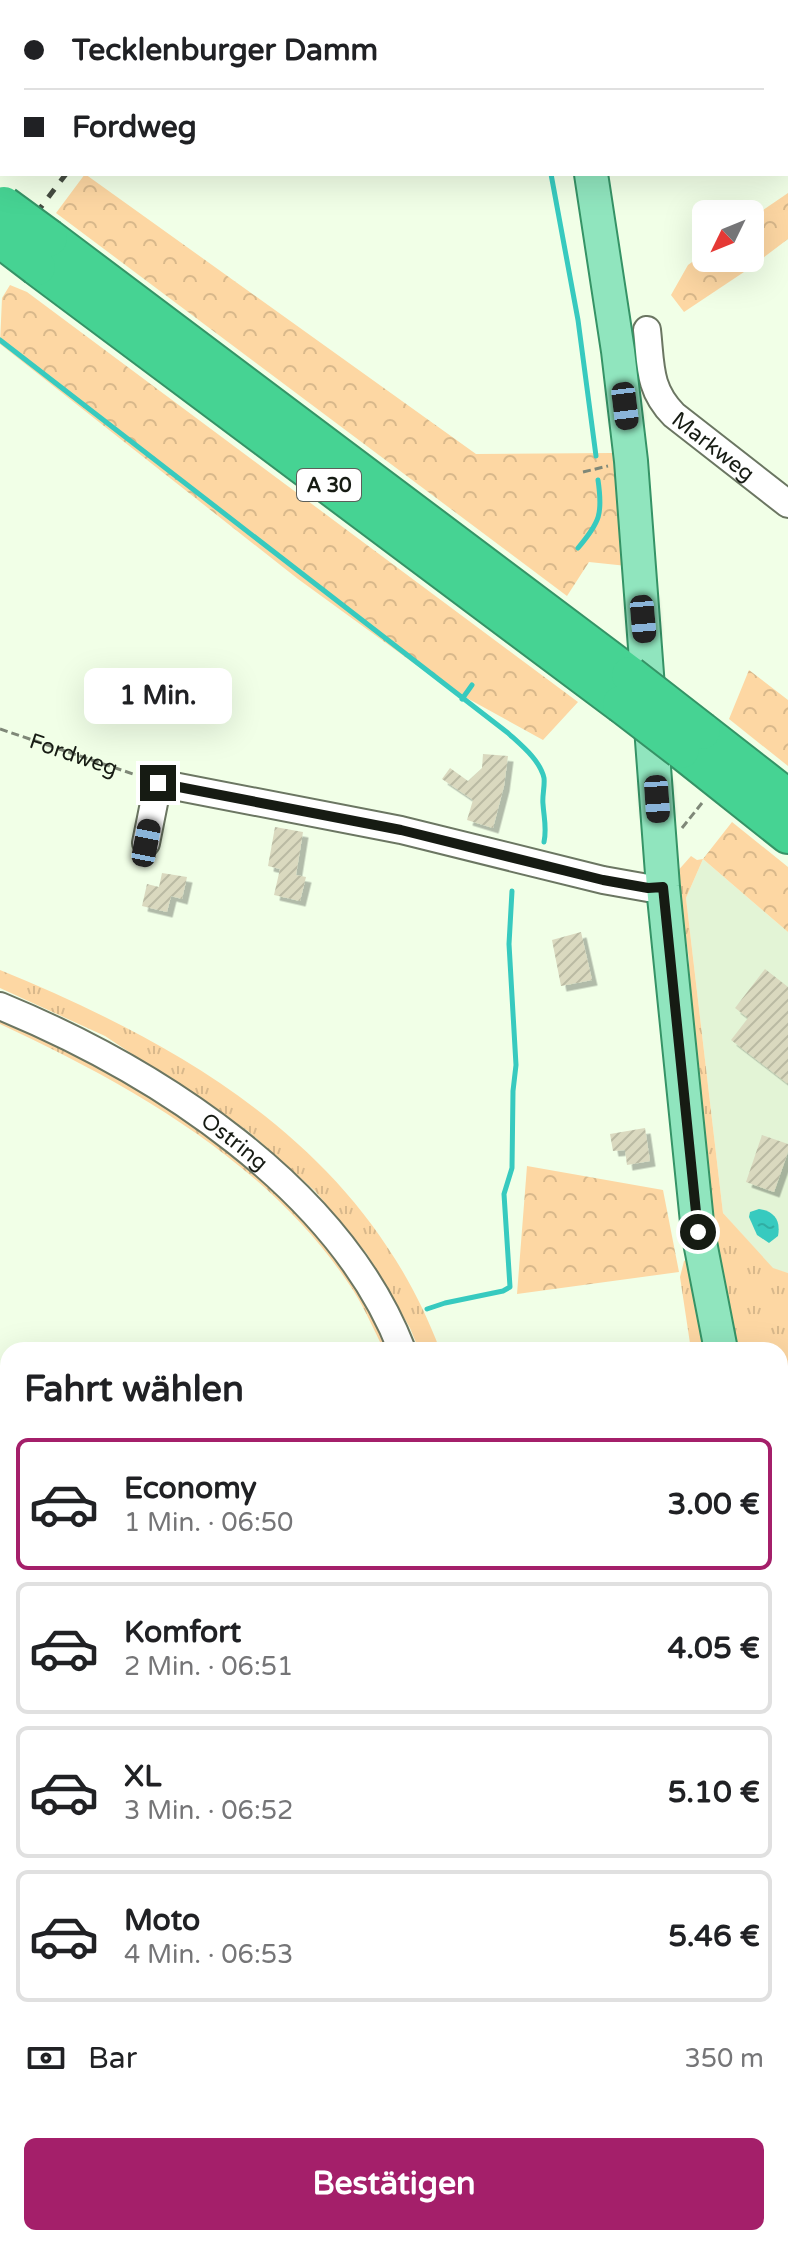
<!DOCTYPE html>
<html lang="de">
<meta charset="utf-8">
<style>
:root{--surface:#fff;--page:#f6f6f6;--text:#202124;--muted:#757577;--line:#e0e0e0;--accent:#a41f6a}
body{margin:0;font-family:"Varela Round",sans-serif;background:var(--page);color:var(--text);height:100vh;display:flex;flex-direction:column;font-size:30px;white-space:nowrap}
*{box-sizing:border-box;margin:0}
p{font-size:26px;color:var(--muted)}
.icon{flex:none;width:44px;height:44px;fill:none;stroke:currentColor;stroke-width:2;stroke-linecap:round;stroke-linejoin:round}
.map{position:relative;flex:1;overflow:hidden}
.panel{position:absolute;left:0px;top:1342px;width:788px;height:904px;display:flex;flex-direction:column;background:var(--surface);border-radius:24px 24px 0 0;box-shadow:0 8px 32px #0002}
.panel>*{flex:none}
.hud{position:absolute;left:0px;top:0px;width:788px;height:176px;box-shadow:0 8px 32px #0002;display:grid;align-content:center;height:176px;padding:0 24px;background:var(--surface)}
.needle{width:52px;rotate:227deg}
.controls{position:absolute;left:692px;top:200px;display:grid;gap:16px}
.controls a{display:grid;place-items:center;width:72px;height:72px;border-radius:12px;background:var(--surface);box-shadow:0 8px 32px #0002;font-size:40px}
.end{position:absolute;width:36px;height:36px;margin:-18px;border:10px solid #161b13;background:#fff;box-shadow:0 0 0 4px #fff}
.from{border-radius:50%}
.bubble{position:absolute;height:56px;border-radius:12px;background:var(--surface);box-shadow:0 8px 32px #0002;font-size:26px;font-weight:800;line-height:56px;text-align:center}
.car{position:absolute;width:24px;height:48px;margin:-24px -12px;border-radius:10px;box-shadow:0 0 6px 2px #0007;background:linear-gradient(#222 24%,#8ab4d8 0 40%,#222 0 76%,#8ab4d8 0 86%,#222 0)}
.hud b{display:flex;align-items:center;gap:28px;height:76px;font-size:30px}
.hud b+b{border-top:2px solid var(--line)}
.hud i{width:20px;height:20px;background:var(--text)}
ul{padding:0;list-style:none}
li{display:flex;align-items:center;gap:24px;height:132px;margin:0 16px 12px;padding:0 8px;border:4px solid var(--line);border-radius:12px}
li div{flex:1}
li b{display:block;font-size:30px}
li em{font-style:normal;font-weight:800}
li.active{border-color:var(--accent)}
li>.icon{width:72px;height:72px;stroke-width:1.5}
h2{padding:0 24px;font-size:36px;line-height:96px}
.pay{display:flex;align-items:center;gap:20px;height:88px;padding:0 24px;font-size:30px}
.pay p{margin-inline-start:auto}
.button{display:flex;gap:16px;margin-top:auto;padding:16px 24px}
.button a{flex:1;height:92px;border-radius:12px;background:var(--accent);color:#fff;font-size:32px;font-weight:800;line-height:92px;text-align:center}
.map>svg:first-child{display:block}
.built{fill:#e3f4d6}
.grass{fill:url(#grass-tufts)}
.forest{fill:url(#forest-crowns)}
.water{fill:url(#water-ripples)}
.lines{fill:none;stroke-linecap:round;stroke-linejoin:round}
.stream{stroke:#37cabf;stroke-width:5}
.building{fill:url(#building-hatch);filter:url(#shadow)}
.minor-casing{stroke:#6b7662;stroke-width:30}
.major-casing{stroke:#359366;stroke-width:36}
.highway-casing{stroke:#359366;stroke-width:40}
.path{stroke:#7f8878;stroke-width:3;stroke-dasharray:8 4;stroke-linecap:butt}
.minor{stroke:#fff;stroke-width:26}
.major{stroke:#90e5be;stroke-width:32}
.highway{stroke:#46d393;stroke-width:36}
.rail{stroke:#454c41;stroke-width:5;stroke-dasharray:10 10;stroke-linecap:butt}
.highway-bridge-casing{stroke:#359366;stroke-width:40;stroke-linecap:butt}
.highway-bridge{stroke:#46d393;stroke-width:36}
.route{stroke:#161b13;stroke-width:10}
.labels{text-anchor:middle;stroke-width:8;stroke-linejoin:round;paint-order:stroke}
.shield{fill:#fff;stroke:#5c5f5a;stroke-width:2}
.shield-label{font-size:20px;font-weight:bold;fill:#161b13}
.street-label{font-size:22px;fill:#161b13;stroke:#fff}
</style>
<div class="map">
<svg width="788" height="2246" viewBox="0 0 788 2246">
<defs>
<pattern id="grass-tufts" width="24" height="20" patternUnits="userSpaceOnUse" patternTransform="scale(2)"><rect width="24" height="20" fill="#fdd7a3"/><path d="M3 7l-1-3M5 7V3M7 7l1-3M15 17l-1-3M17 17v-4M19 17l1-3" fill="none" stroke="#d8b88b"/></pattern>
<pattern id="forest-crowns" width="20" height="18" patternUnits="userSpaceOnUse" patternTransform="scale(2)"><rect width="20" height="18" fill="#fdd7a3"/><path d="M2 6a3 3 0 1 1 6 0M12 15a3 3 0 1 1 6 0" fill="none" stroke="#d8b88b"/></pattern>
<pattern id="water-ripples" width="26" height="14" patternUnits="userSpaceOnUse" patternTransform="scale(2)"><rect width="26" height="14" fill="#37cabf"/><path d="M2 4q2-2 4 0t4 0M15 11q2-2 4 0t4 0" fill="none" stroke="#30ada3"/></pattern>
<pattern id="building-hatch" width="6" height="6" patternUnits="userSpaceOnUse" patternTransform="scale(2)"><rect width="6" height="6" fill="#dad9bf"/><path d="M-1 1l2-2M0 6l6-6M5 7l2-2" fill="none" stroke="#babaa3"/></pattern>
<filter id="shadow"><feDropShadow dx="5.5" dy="5.5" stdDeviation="0" flood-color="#0004"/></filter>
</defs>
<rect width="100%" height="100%" fill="#f1ffe7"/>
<path class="built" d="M703 859 788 932V1273L773 1269 723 1213 686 898Z
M780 1753 788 1769V2180L780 2179Z
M296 2238H534L533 2246H294Z"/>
<path class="grass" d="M691 856 697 860 703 859 686 898 723 1213 773 1268 788 1273V1386L780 1387V1350H735L710 1215 690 1041 689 960 686 938 678 910 675 874Z
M0 970C188 1047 365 1150 440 1350H419L410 1328 367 1254 315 1191 248 1131 105 1036 0 988Z
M0 1015 154 1096 230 1149 286 1197 343 1261 392 1350H384C374 1330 365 1309 353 1290 271 1164 133 1086 0 1024Z
M688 1259 704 1350H691L680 1277 684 1261Z"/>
<path class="forest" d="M85 174 476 454 612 453 627 566 589 562 567 596 56 213Z
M788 193V239L747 270 684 312 671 295 688 265 706 252V258H750V219Z
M10 285 27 292 578 702 543 740 445 686 298 579 0 344 2 298Z
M749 670 788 700V766L729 719Z
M732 822 788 867V932L703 859Z
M527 1166 663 1190 679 1272 517 1294Z"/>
<path class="water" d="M759 1209C774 1211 781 1220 778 1236L769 1243 757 1235 749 1217 750 1212Z"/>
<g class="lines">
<path class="stream" d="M508 0 509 2
M551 174 578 320 596 456
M0 340 508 733C521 745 540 760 544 778 545 786 542 796 543 804 544 819 547 828 544 842
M578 548C600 522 603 514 598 480
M462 699 472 685
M427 1309 445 1303 503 1291 510 1287 504 1194 512 1168 513 1091 516 1065 509 944 512 891
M125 2238 128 2246"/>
</g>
<path class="building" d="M483 754 508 756 504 786 493 828 467 820 473 800 442 779 450 768 468 781 482 768Z
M275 827 303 832 296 875 306 877 300 901 274 895 280 869 268 866Z
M162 873 187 877 182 899 171 896 167 912 142 906 147 884 159 887Z
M581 932 592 980 561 986 552 940Z
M765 969 788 987V1084L731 1040 748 1018 735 1008Z
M645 1128 650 1161 627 1165 625 1150 613 1151 610 1134Z
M762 1135 788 1144V1152L774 1192 746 1182Z"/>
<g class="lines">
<g class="minor-casing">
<g id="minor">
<path id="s2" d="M647 330C651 365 648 389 674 415L788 504"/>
<path d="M146 843 158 783 401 830 603 880 648 888 663 887"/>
<path id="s3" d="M0 1006C155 1070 339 1187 402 1350"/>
<path d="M780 1406 788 1404"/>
<path d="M0 1870 8 1866"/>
<path d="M780 1964 788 1963"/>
<path d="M0 2001 8 2023"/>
<path d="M0 2057 8 2056"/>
<path d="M91 2238 94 2246"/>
<path d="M409 2246V2245"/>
</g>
</g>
<g class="major-casing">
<path id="major" d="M548 0 549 2
M591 174 618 351 631 461 663 887 698 1232 721 1350
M780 1430 788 1420
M780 1566 788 1585
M780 1670 788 1671"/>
</g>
<g class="highway-casing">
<path id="highway" d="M49 238 630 675
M37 267 621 704
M702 731 788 798
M681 750 788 835"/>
</g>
<g class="path">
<path d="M239 2 241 0"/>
<path d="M0 128 2 129"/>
<path d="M583 472 608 466"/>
<path id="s1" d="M0 729 139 776"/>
<path d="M682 828 702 803"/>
<path d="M780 1512 788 1543"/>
<path d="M780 1696 788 1719"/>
<path d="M780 2203 788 2206"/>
</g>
<use href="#minor" class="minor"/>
<use href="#major" class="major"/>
<use href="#highway" class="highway"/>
<path class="rail" d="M196 2 197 0
M0 261 66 174"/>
<g class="highway-bridge-casing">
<path id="highway-bridge" d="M4 205 49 238
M0 239 37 267
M630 675 702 731
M621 704 681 750"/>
</g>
<use href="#highway-bridge" class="highway-bridge"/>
</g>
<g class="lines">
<path class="route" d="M158 783 401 830 603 880 648 888 663 887 698 1232"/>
</g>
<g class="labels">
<rect class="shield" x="297" y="469" width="64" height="32" rx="6"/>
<g class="shield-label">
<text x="329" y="492">A 30</text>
</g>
<g class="street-label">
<text dy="8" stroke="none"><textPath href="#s2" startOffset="142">Markweg</textPath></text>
<text dy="8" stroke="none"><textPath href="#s1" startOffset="78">Fordweg</textPath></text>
<text dy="8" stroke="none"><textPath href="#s3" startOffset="272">Ostring</textPath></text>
</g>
</g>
</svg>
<div class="controls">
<a><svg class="needle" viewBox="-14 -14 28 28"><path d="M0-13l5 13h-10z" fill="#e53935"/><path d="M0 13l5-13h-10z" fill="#757577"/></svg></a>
</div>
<i class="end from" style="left:698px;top:1232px"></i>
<i class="end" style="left:158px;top:783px"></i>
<div class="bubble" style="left:84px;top:668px;width:148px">1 Min.</div>
<i class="car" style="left:625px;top:406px;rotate:173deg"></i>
<i class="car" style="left:643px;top:619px;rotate:175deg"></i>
<i class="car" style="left:657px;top:799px;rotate:176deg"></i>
<i class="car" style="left:146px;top:843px;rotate:11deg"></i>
<div class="hud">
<b><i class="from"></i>Tecklenburger Damm</b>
<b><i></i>Fordweg</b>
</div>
<section class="panel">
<h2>Fahrt wählen</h2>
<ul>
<li class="active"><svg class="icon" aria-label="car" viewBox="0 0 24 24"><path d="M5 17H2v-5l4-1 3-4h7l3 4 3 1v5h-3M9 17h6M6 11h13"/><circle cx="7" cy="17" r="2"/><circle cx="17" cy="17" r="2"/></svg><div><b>Economy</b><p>1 Min. · 06:50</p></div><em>3.00 €</em></li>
<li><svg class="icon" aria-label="car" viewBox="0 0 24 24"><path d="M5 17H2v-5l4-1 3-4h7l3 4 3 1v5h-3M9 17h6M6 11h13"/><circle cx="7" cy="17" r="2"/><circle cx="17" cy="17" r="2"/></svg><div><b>Komfort</b><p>2 Min. · 06:51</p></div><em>4.05 €</em></li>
<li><svg class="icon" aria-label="car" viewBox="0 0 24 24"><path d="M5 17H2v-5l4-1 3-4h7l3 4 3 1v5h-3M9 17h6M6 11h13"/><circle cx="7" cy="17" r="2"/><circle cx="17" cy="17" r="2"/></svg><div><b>XL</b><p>3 Min. · 06:52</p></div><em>5.10 €</em></li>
<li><svg class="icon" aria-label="car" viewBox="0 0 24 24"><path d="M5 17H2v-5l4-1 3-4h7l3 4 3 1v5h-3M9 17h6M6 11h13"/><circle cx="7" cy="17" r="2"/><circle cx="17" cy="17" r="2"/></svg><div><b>Moto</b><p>4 Min. · 06:53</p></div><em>5.46 €</em></li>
</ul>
<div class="pay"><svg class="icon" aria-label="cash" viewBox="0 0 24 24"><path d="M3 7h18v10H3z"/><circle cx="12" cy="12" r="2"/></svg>Bar<p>350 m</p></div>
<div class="button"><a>Bestätigen</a></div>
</section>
</div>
